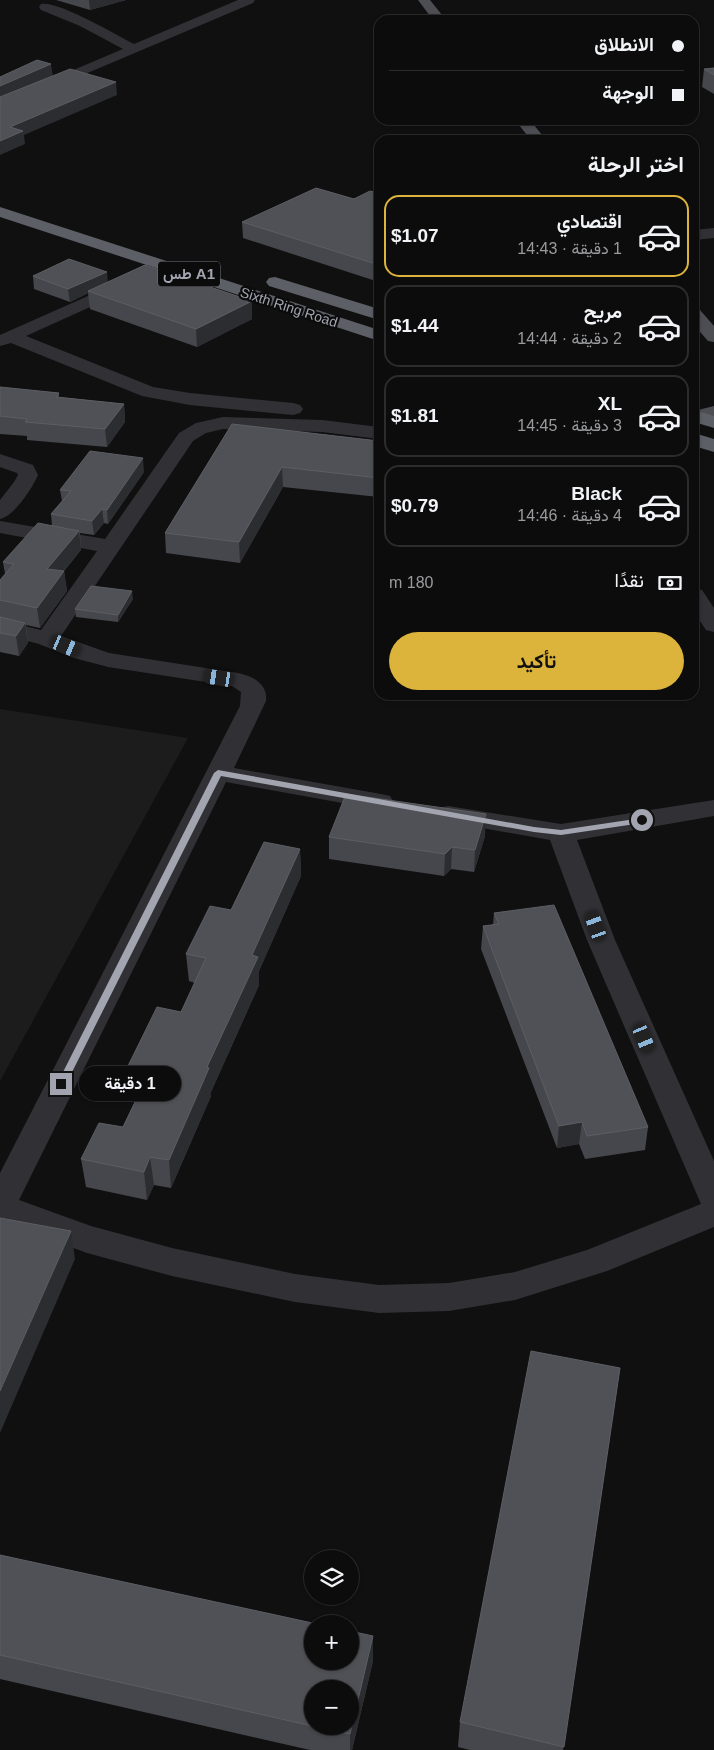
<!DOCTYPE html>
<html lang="ar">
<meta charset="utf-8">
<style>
:root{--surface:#0c0c0d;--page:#1a1a1b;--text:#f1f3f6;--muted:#9a9b9d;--line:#2c2c2e;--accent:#ddb43b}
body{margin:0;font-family:Arial,Vazirmatn,sans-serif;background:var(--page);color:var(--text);direction:rtl;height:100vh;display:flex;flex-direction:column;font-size:19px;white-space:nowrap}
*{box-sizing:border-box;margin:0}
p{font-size:16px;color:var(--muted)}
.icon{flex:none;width:28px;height:28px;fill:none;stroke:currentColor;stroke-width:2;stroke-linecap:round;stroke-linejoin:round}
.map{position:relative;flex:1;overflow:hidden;direction:ltr}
.details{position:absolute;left:374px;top:135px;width:325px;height:565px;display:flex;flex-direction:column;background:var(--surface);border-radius:15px;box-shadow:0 1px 4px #0004,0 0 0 1px var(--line);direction:rtl}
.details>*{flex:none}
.top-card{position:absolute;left:374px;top:15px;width:325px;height:110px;border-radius:15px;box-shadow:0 1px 4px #0004,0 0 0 1px var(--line);direction:rtl;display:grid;align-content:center;height:110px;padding:0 15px;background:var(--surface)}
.buttons{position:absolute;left:304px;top:1550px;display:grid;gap:10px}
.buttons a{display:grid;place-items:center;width:55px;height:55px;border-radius:50%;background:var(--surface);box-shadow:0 1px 4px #0004,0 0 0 1px var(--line);font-size:25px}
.end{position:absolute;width:22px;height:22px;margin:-11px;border:6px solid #a2a5b0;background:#111;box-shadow:0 0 0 2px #111}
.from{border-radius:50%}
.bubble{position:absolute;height:35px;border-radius:18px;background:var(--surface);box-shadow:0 1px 4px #0004,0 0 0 1px var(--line);font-size:16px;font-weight:700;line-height:35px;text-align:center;direction:rtl}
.car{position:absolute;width:15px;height:30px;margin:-15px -8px;border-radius:6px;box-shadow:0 0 4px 1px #0007;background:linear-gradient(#222 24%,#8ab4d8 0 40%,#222 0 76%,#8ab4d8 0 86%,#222 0)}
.top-card b{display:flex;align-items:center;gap:18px;height:48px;font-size:19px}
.top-card b+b{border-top:1px solid var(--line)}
.top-card i{width:12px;height:12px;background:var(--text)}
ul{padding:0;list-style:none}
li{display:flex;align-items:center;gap:15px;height:82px;margin:0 10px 8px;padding:0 5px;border:2px solid var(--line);border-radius:15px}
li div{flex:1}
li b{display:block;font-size:19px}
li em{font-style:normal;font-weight:700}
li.active{border-color:var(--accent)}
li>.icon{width:45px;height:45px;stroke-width:1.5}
h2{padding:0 15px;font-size:22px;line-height:60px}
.pay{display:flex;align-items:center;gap:12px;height:55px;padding:0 15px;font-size:19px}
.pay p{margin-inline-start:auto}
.button{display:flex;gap:10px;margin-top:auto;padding:10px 15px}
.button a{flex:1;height:58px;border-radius:30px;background:var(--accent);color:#111;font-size:20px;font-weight:700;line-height:58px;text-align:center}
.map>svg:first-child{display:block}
.built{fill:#1c1c1d}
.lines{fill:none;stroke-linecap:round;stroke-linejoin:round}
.minor{fill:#313135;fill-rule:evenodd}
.major{fill:#4d4e54;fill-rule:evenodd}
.highway{fill:#5d5f66;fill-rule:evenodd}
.wall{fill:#46474c}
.shaded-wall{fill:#2c2d30}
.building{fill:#505156;stroke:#5d5e64}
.route{fill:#a2a5b0}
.labels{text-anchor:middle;stroke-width:4.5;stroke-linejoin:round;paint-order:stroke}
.far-street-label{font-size:14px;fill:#a2a5b0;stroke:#0b0b0c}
.shield{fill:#0b0b0c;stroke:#75777f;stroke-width:1}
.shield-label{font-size:15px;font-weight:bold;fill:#a2a5b0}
</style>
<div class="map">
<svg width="714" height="1750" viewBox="0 0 714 1750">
<rect width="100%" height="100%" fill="#101011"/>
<path class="built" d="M0 709 188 738 0 1081Z"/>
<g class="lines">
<path class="minor" d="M238 0H255L253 3 0 110V101L123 49 80 26 41 10 39 7 41 4C57 0 117 35 134 44Z
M714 228V238L694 240V230Z
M124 280 130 281 133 285 130 289 26 336 153 387 190 393 293 403 300 405 303 409 300 413 293 415 190 405 142 396 11 343 0 346V335Z
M223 417 322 420 379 427V439L322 432 223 429 206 433 193 441 61 636 109 653 238 673C252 676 268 683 266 701L234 768 381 794 390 796 394 802 390 808 381 810 226 782 19 1200 91 1226 172 1248 295 1274 379 1285 449 1283 515 1272 587 1250 701 1204 587 940 550 840 448 822 439 820 435 814 439 808 448 806 561 824 714 800V816L577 840 615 940 714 1161V1227L607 1271 515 1300 449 1311 379 1313 295 1302 172 1276 87 1253 0 1221V1173L240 706 241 692 232 686 108 667 74 658 39 644 0 634V620L41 630 97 551 0 533V521L105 539 179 433 196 423Z
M0 454 33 465 38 475C32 489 14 516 0 519V500L14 482 18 475 17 473 0 467Z
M694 588 702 590 714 608V632L706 630 694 612Z"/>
<path class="major" d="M418 0H430L446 20H433Z
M515 120H530L546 140H531Z
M694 309 700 310 714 326V342L708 341 694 325Z
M714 406V418L694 421V411Z"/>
<path class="highway" d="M0 207 379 330V341L0 217Z
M275 277 379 309V320L269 286 266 282 269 278Z
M694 410 714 416V428L694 422Z
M694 433 714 439V452L694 446Z"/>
</g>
<path class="wall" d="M56 0H126L90 10Z
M714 68V94L702 87 704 69Z
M379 193V282L243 238 242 222Z
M33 276 108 282 252 301V319L197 347 90 309 88 293 70 302 34 289Z
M0 387 59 393V397L124 404 125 422 107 447 27 440V436L0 434Z
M232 424 379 441V497L283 487 240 563 166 553 165 533Z
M144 472 108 524 104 523 94 535 80 533 81 550 64 571 67 591 40 628 26 625 28 643 19 656 0 652V580L5 574 3 562 52 526 51 514 62 501 60 490Z
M133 599 118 622 76 617 75 609Z
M485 836 474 872 451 869 444 876 329 859V837Z
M300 849 301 876 259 971V985L211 1092V1096L171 1188 154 1185 147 1200 86 1187 81 1159 123 1127 137 1097 131 1096 127 1068 181 1012 195 983 189 981 186 954 231 910Z
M494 913 648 1127 645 1150 585 1159 579 1144 557 1148 481 949 483 926 493 925Z
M620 1368 563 1750H470L458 1747 460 1722Z
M0 1555 373 1661 352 1750H310L0 1679Z"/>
<path class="shaded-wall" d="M89 0H126L90 10Z
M51 64 53 77 0 99V86Z
M116 82 117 95 24 135 25 144 0 155V141L10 127Z
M107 272 108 284 88 291V293L70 302 68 289Z
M252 301V319L197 347 196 329Z
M124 404 125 422 107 447 105 429Z
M143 458 144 472 108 524 107 510Z
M282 467 283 487 240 563 239 542Z
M102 509 104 523 94 535 92 521Z
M79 531 81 550 49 588 47 569Z
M64 571 67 591 40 628 37 608Z
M132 591 133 599 118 622V615Z
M25 623 28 643 19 656 16 636Z
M486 814 485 836 474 872 475 850Z
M452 847 451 869 444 876 445 854Z
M300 849 301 876 259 971V985L211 1092V1096L171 1188 169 1160 207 1067 252 955Z
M582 1122 579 1144 557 1148 559 1126Z
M150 1157 154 1185 147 1200 144 1172Z
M71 1231 75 1259 0 1433V1391Z
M373 1636V1661L352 1750H350V1734Z"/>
<path class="building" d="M37 60 51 64 0 86V77Z
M714 68V75L704 69Z
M70 69 116 82 10 127 23 131 0 141V97Z
M316 188 354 199 370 191 379 193V265L242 222Z
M69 259 107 272 68 289 33 276Z
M145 265 252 301 196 329 88 291Z
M0 387 59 393 56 397 124 404 105 429 25 422 27 419 0 416Z
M232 424 379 441V478L282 467 239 542 165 533Z
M90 451 143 458 107 510 102 509 92 521 51 514 71 491 60 490Z
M38 523 79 531 47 569 64 571 37 608 0 600V580L14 564 3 562Z
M91 586 132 591 118 615 75 609Z
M0 617 25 623 16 636 0 633Z
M346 794 486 814 475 850 452 847 445 854 329 837Z
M264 842 300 849 252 955 258 957 207 1067 209 1068 169 1160 150 1157 144 1172 81 1159 99 1123 123 1127 149 1073 127 1068 157 1007 181 1012 206 958 186 954 210 906 231 910Z
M554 905 648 1127 587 1136 582 1122 559 1126 483 926 499 924 494 913Z
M0 1218 71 1231 0 1391Z
M531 1351 620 1368 564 1747 460 1722Z
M0 1555 317 1624H312V1661H350V1631L373 1636 350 1734 314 1726H350V1689H312V1726L0 1655Z"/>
<path class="route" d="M218 770 534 827 561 830 642 818 646 820 642 823 561 835 534 832 221 776 66 1084 61 1087 58 1086 57 1084 214 773Z"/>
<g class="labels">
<g class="far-street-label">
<text transform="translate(289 307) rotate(18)" y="5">Sixth Ring Road</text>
</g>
<rect class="shield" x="158" y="261.5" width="62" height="25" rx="4"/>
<g class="shield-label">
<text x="189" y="279">طس A1</text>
</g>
</g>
</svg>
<div class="buttons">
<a><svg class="icon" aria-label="layers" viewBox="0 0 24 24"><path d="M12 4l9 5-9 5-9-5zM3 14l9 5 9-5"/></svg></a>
<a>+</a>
<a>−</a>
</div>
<i class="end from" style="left:642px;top:820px"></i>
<i class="end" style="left:61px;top:1084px"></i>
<div class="bubble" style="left:79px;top:1066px;width:102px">1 دقيقة</div>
<i class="car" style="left:66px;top:646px;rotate:113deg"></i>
<i class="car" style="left:219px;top:678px;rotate:279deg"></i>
<i class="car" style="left:596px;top:926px;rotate:340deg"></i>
<i class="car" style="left:644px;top:1038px;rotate:157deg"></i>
<div class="top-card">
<b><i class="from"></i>الانطلاق</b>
<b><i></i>الوجهة</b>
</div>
<section class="details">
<h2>اختر الرحلة</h2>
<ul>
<li class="active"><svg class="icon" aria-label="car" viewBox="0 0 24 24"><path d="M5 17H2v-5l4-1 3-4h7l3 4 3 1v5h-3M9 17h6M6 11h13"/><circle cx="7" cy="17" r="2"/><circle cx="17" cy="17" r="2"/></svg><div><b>اقتصادي</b><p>1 دقيقة · 14:43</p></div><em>$1.07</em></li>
<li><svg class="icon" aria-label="car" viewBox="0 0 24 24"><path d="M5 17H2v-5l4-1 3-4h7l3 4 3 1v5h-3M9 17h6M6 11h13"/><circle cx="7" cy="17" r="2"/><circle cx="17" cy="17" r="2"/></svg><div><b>مريح</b><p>2 دقيقة · 14:44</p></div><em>$1.44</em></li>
<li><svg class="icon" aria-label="car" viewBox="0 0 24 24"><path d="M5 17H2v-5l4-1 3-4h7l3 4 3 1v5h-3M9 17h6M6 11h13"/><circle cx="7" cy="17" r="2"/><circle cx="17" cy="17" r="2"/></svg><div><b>XL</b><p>3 دقيقة · 14:45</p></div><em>$1.81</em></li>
<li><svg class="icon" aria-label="car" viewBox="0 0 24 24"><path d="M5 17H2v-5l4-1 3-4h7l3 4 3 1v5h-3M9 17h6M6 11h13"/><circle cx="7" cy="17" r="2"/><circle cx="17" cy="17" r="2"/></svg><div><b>Black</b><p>4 دقيقة · 14:46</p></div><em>$0.79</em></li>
</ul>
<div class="pay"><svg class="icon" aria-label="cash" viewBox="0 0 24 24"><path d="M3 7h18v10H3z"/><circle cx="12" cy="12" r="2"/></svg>نقدًا<p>180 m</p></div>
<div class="button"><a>تأكيد</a></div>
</section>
</div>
